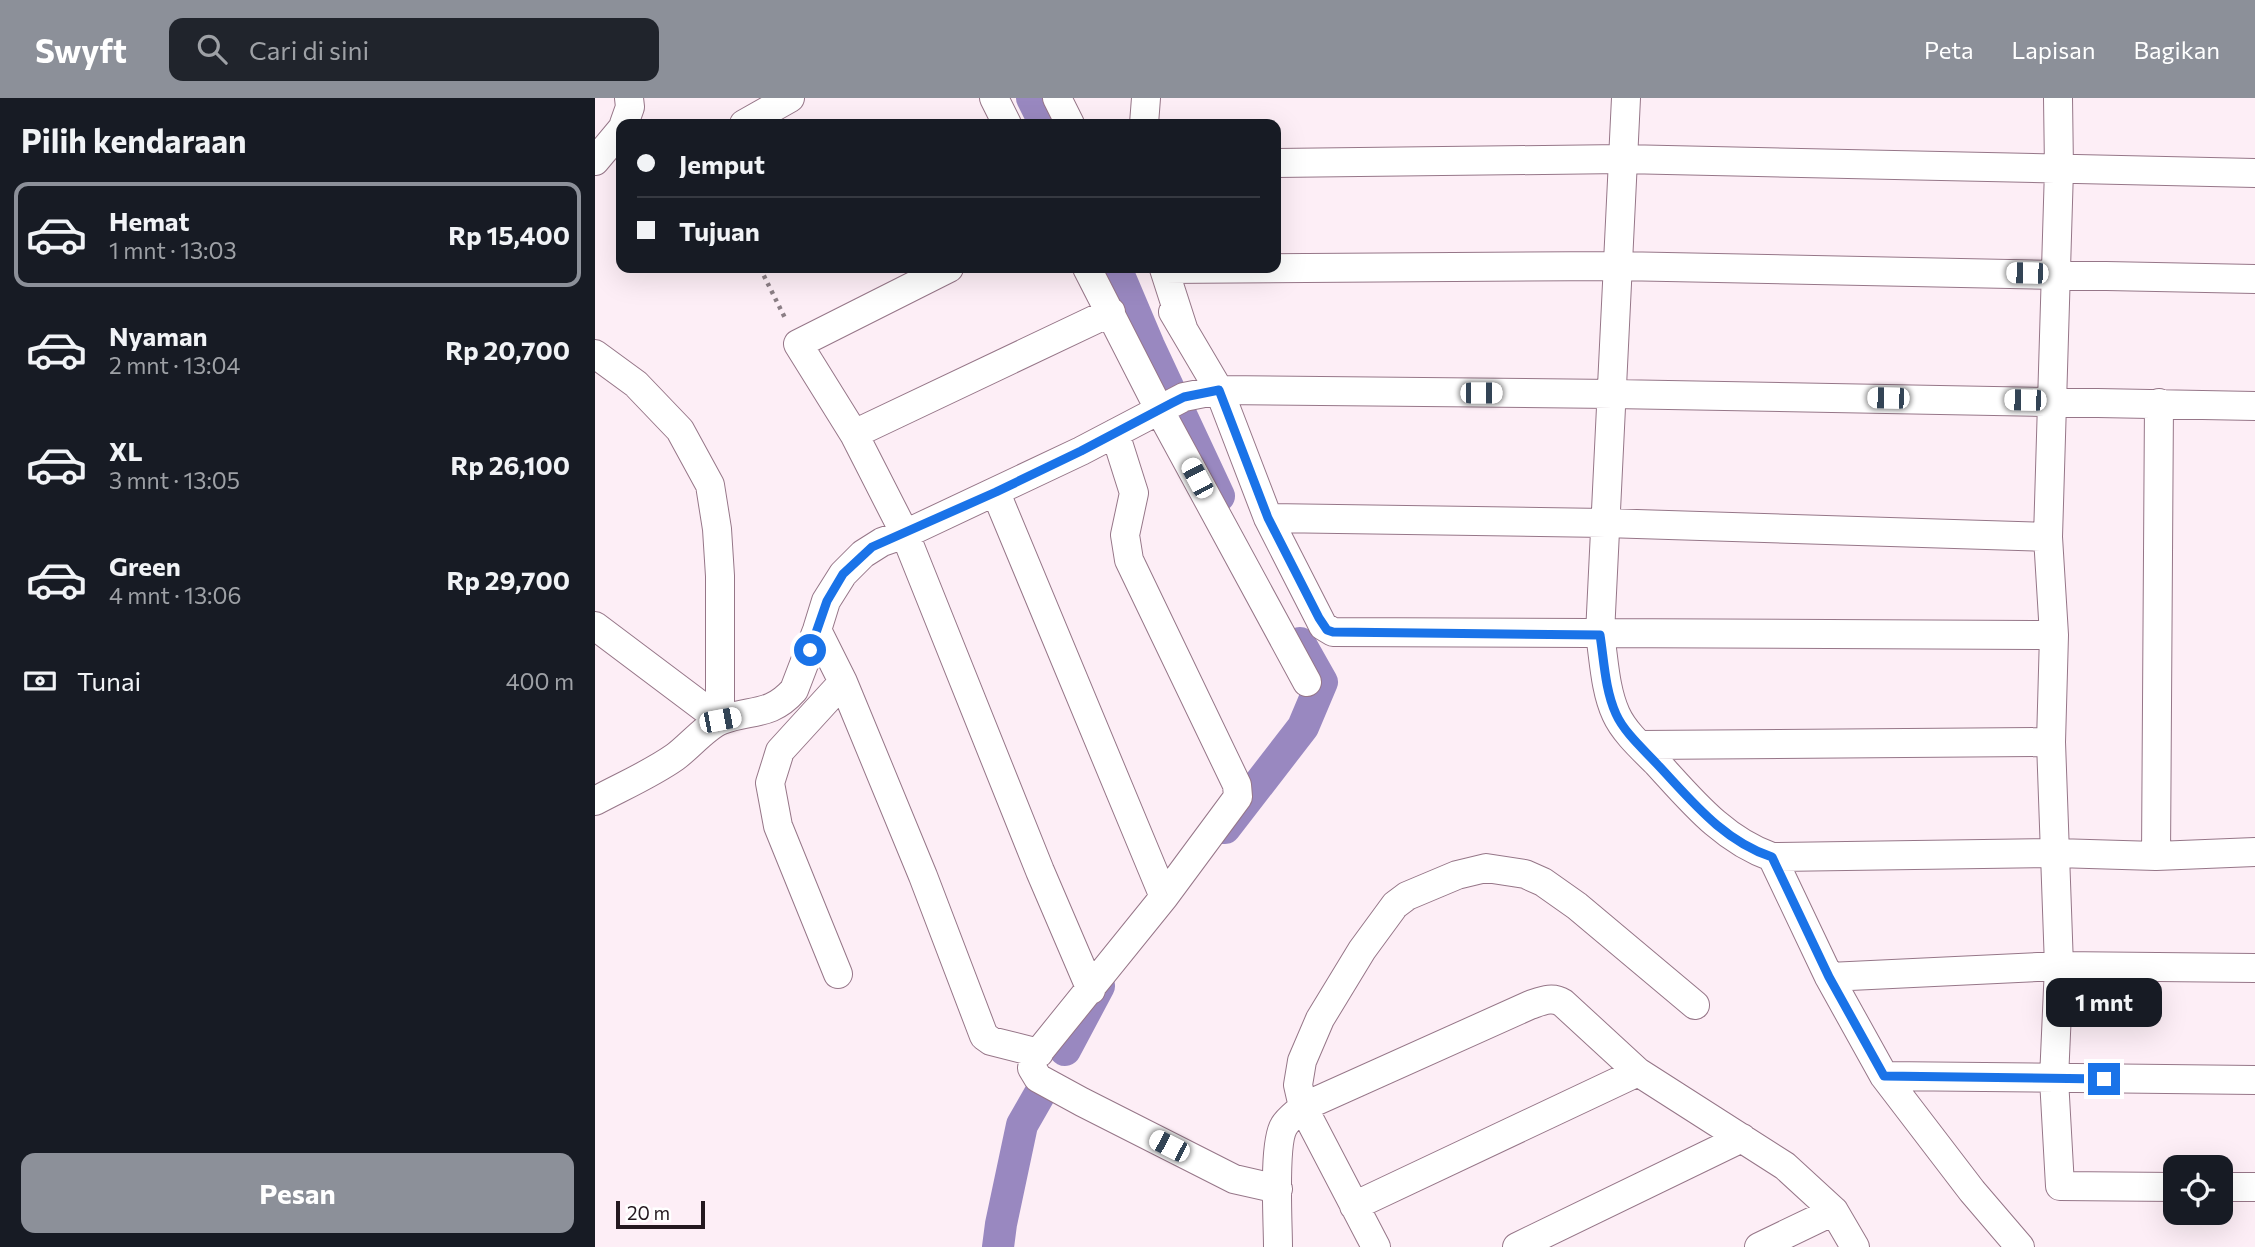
<!DOCTYPE html>
<html lang="id">
<meta charset="utf-8">
<style>
:root{--surface:#171b24;--page:#20242c;--text:#f1f3f6;--muted:#9ea1a6;--line:#363941;--accent:#8c9099}
body{margin:0;font-family:Commissioner,sans-serif;background:var(--page);color:var(--text);height:100vh;display:flex;flex-direction:column;font-size:26px;white-space:nowrap}
*{box-sizing:border-box;margin:0}
p{font-size:23px;color:var(--muted)}
.icon{flex:none;width:38px;height:38px;fill:none;stroke:currentColor;stroke-width:2;stroke-linecap:round;stroke-linejoin:round}
.map{position:relative;flex:1;overflow:hidden}
.details{display:flex;flex-direction:column;background:var(--surface);width:595px}
.details>*{flex:none}
.top-card{position:absolute;left:21px;top:21px;width:665px;height:154px;border-radius:14px;box-shadow:0 7px 28px #0002;display:grid;align-content:center;height:154px;padding:0 21px;background:var(--surface)}
.fabs{position:absolute;left:1568px;top:1057px;display:grid;gap:14px}
.fabs a{display:grid;place-items:center;width:70px;height:70px;border-radius:14px;background:var(--surface);box-shadow:0 7px 28px #0002;font-size:35px}
.scale{position:absolute;left:21px;bottom:18px;width:89px;box-sizing:border-box;padding-left:7px;border:4px solid #24181f;border-top:0;font-size:19px;line-height:24px;white-space:nowrap;color:#24181f;-webkit-text-stroke:5px #fff;paint-order:stroke}
.end{position:absolute;width:32px;height:32px;margin:-16px;border:9px solid #1a73e8;background:#fff;box-shadow:0 0 0 4px #fff}
.from{border-radius:50%}
.bubble{position:absolute;height:49px;border-radius:14px;background:var(--surface);box-shadow:0 7px 28px #0002;font-size:23px;font-weight:700;line-height:49px;text-align:center}
.car{position:absolute;width:21px;height:42px;margin:-21px -10px;border-radius:9px;box-shadow:0 0 5px 2px #0007;background:linear-gradient(#fff 24%,#345 0 40%,#fff 0 76%,#345 0 86%,#fff 0)}
.top-card b{display:flex;align-items:center;gap:24px;height:66px;font-size:26px}
.top-card b+b{border-top:2px solid var(--line)}
.top-card i{width:18px;height:18px;background:var(--text)}
ul{padding:0;list-style:none}
li{display:flex;align-items:center;gap:21px;height:105px;margin:0 14px 10px;padding:0 7px;border:4px solid transparent;border-radius:14px}
li div{flex:1}
li b{display:block;font-size:26px}
li em{font-style:normal;font-weight:700}
li.on{border-color:var(--accent)}
li>.icon{width:63px;height:63px;stroke-width:1.5}
h2{padding:0 21px;font-size:32px;line-height:84px}
.pay{display:flex;align-items:center;gap:18px;height:77px;padding:0 21px;font-size:26px}
.pay p{margin-inline-start:auto}
.primary-button{display:flex;gap:14px;margin-top:auto;padding:14px 21px}
.primary-button a{flex:1;height:80px;border-radius:14px;background:var(--accent);color:#fff;font-size:28px;font-weight:700;line-height:80px;text-align:center}
header{display:flex;align-items:center;gap:42px;box-sizing:border-box;height:98px;padding:0 35px;background:var(--accent);color:#fff}
header strong{font-size:33px}
nav{display:flex;gap:38px;margin-inline-start:auto;font-size:24px}
.search{width:490px;height:63px;background:var(--page);display:flex;align-items:center;gap:18px;box-sizing:border-box;padding:0 24px;border-radius:14px;color:var(--muted);font-size:26px}
main{display:flex;flex:1;min-height:0}
.map>svg:first-child{display:block}
.lines{fill:none;stroke-linecap:round;stroke-linejoin:round}
.canal{stroke:#9988c0;stroke-width:32}
.minor-casing{stroke:#967688;stroke-width:30}
.path{stroke:#8b7e85;stroke-width:4.5;stroke-dasharray:3.5 5;stroke-linecap:butt}
.minor{stroke:#fff;stroke-width:28}
.route{stroke:#1a73e8;stroke-width:9}
</style>
<header>
<strong>Swyft</strong>
<div class="search"><svg class="icon" aria-label="search" viewBox="0 0 24 24"><circle cx="10" cy="10" r="6"/><path d="M15 15l6 6"/></svg>Cari di sini</div>
<nav><a>Peta</a><a>Lapisan</a><a>Bagikan</a></nav>
</header>
<main>
<section class="details">
<h2>Pilih kendaraan</h2>
<ul>
<li class="on"><svg class="icon" aria-label="car" viewBox="0 0 24 24"><path d="M5 17H2v-5l4-1 3-4h7l3 4 3 1v5h-3M9 17h6M6 11h13"/><circle cx="7" cy="17" r="2"/><circle cx="17" cy="17" r="2"/></svg><div><b>Hemat</b><p>1 mnt · 13:03</p></div><em>Rp 15,400</em></li>
<li><svg class="icon" aria-label="car" viewBox="0 0 24 24"><path d="M5 17H2v-5l4-1 3-4h7l3 4 3 1v5h-3M9 17h6M6 11h13"/><circle cx="7" cy="17" r="2"/><circle cx="17" cy="17" r="2"/></svg><div><b>Nyaman</b><p>2 mnt · 13:04</p></div><em>Rp 20,700</em></li>
<li><svg class="icon" aria-label="car" viewBox="0 0 24 24"><path d="M5 17H2v-5l4-1 3-4h7l3 4 3 1v5h-3M9 17h6M6 11h13"/><circle cx="7" cy="17" r="2"/><circle cx="17" cy="17" r="2"/></svg><div><b>XL</b><p>3 mnt · 13:05</p></div><em>Rp 26,100</em></li>
<li><svg class="icon" aria-label="car" viewBox="0 0 24 24"><path d="M5 17H2v-5l4-1 3-4h7l3 4 3 1v5h-3M9 17h6M6 11h13"/><circle cx="7" cy="17" r="2"/><circle cx="17" cy="17" r="2"/></svg><div><b>Green</b><p>4 mnt · 13:06</p></div><em>Rp 29,700</em></li>
</ul>
<div class="pay"><svg class="icon" aria-label="cash" viewBox="0 0 24 24"><path d="M3 7h18v10H3z"/><circle cx="12" cy="12" r="2"/></svg>Tunai<p>400 m</p></div>
<div class="primary-button"><a>Pesan</a></div>
</section>
<div class="map">
<svg width="1660" height="1149" viewBox="0 0 1660 1149">
<rect width="100%" height="100%" fill="#fdeef6"/>
<g class="lines">
<path class="canal" d="M437 0 450 26
M521 170 554 248 624 398
M630 730 708 629 727 584 705 545
M470 952 504 888
M403 1149 406 1126 427 1027 447 992"/>
<g class="minor-casing">
<path id="minor" d="M399 0 412 26
M462 0 475 26
M1031 0 1005 536C1009 562 1010 592 1021 616 1029 634 1048 651 1062 665 1096 702 1128 742 1177 759L1461 755 1561 758 1660 754
M1463 0 1464 71 1453 439 1459 537 1456 644 1464 868 1459 981 1465 1088 1580 1089
M29 26 35 9 34 0
M149 26 195 0
M549 26 551 0
M0 63 26 32
M681 65 1027 61 1660 75
M354 170 203 246 259 336 310 436 445 773 496 892
M492 170 565 313 712 584
M578 214 624 292 673 420 724 520 728 528 738 534 1459 537
M588 230 569 171 1022 168 1660 181
M0 256 41 286 85 332 115 387 122 431 125 478V622L0 528
M520 335 539 395 530 437 534 462 642 687 643 699 569 799 439 960 437 970 443 980 487 1004 639 1081 683 1091
M259 336 516 214
M401 395 569 799
M673 420 1010 425 1453 439
M222 532 248 584 328 778 389 938 396 943 444 955
M1045 647 1456 644
M0 703C26 689 56 676 80 659 94 649 112 627 127 622 156 611 175 619 199 592L222 532 231 503 248 476 268 456 287 444 310 436 486 353 589 299 624 292 1018 296 1660 308
M1561 758 1564 305
M1177 759 1234 879 1289 978 1377 1093 1425 1149
M243 876 183 728 175 685 185 653 248 584
M1234 879 1464 868 1660 870
M1289 978 1660 982
M1626 1089H1660
M759 1108 1043 974
M683 1149C683 1124 678 1046 689 1028 693 1021 702 1015 708 1009L935 907C947 903 957 898 968 905L1043 974 1190 1068 1239 1113 1260 1149
M781 1149 708 1009 703 987 707 963 725 921 767 852 800 807 812 798 862 777 891 770 930 776 948 784 982 808 1100 907
M922 1149 1147 1040
M1164 1149 1239 1113"/>
</g>
<path class="path" d="M165 170 190 220"/>
<use href="#minor" class="minor"/>
</g>
<g class="lines">
<path class="route" d="M215 552 232 503 248 476 277 449 401 394 486 353 577 305 589 299 624 292 673 420 724 520 732 532 738 534 1005 537C1009 562 1010 592 1021 616 1029 634 1048 651 1062 666 1096 702 1128 743 1177 759L1234 879 1289 978 1509 981"/>
</g>
</svg>
<div class="fabs">
<a><svg class="icon" aria-label="locate" viewBox="0 0 24 24"><circle cx="12" cy="12" r="6"/><path d="M12 2v4M12 18v4M2 12h4M18 12h4"/></svg></a>
</div>
<div class="scale">20 m</div>
<i class="end from" style="left:215px;top:552px"></i>
<i class="end" style="left:1509px;top:981px"></i>
<div class="bubble" style="left:1451px;top:880px;width:116px">1 mnt</div>
<i class="car" style="left:1432px;top:175px;rotate:271deg"></i>
<i class="car" style="left:886px;top:295px;rotate:90deg"></i>
<i class="car" style="left:1293px;top:300px;rotate:271deg"></i>
<i class="car" style="left:1430px;top:302px;rotate:271deg"></i>
<i class="car" style="left:602px;top:380px;rotate:332deg"></i>
<i class="car" style="left:125px;top:622px;rotate:79deg"></i>
<i class="car" style="left:574px;top:1048px;rotate:297deg"></i>
<div class="top-card">
<b><i class="from"></i>Jemput</b>
<b><i></i>Tujuan</b>
</div>
</div>
</main>
